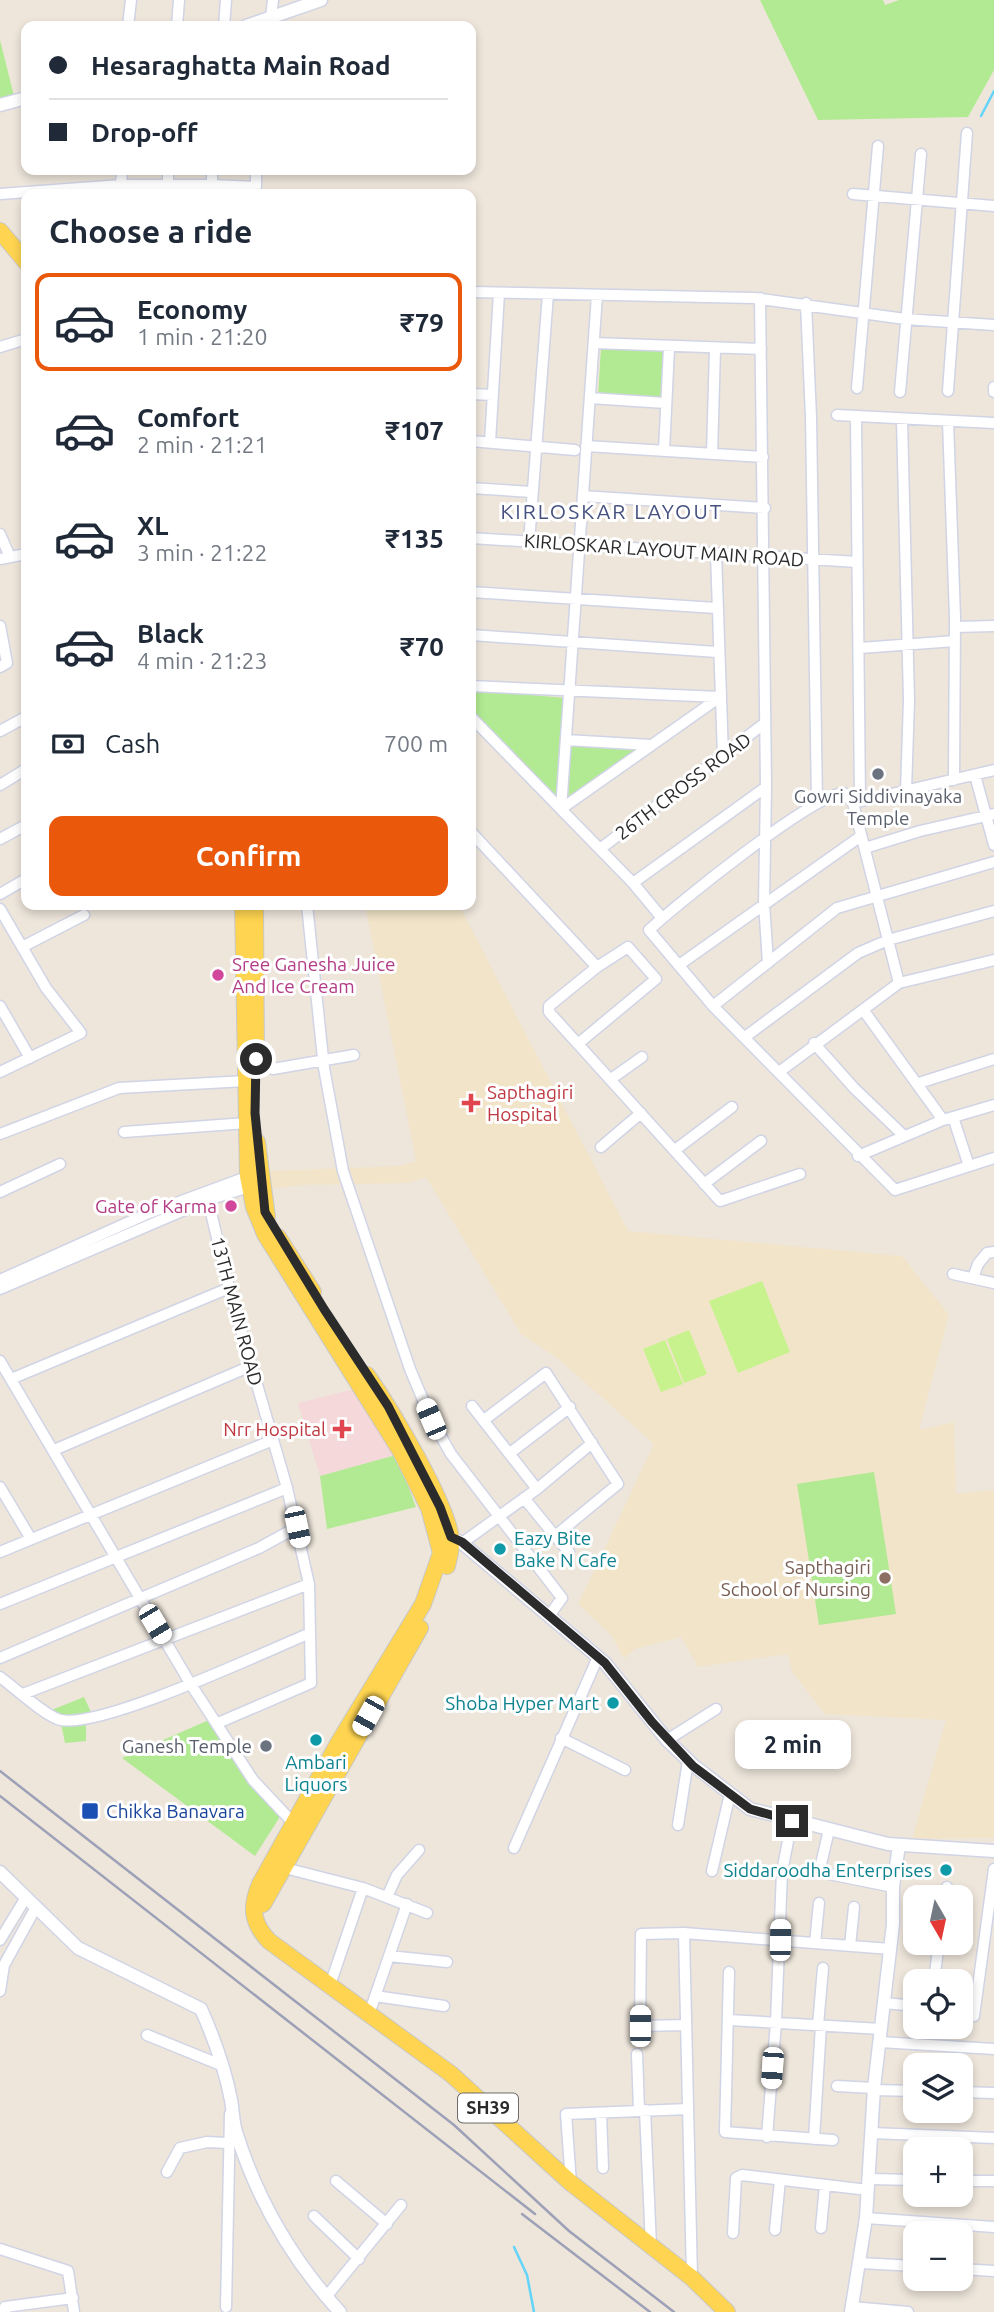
<!DOCTYPE html>
<meta charset="utf-8">
<style>
:root{--surface:#fff;--page:#f6f6f7;--text:#1f2937;--muted:#747a83;--line:#e0e1e3;--accent:#ea580c}
body{margin:0;font-family:Ubuntu,sans-serif;background:var(--page);color:var(--text);height:100vh;display:flex;flex-direction:column;font-size:26px;white-space:nowrap}
*{box-sizing:border-box;margin:0}
p{font-size:23px;color:var(--muted)}
.icon{flex:none;width:38px;height:38px;fill:none;stroke:currentColor;stroke-width:2;stroke-linecap:round;stroke-linejoin:round}
.map{position:relative;flex:1;overflow:hidden}
.side{position:absolute;left:21px;top:189px;width:455px;height:721px;display:flex;flex-direction:column;background:var(--surface);border-radius:14px;box-shadow:0 4px 10px #0003}
.side>*{flex:none}
.guide{position:absolute;left:21px;top:21px;width:455px;height:154px;border-radius:14px;box-shadow:0 4px 10px #0003;display:grid;align-content:center;height:154px;padding:0 28px;background:var(--surface)}
.needle{width:46px;rotate:171deg}
.controls{position:absolute;left:903px;top:1885px;display:grid;gap:14px}
.controls a{display:grid;place-items:center;width:70px;height:70px;border-radius:14px;background:var(--surface);box-shadow:0 4px 10px #0003;font-size:35px}
.end{position:absolute;width:32px;height:32px;margin:-16px;border:9px solid #2b2b2b;background:#fff;box-shadow:0 0 0 4px #fff}
.from{border-radius:50%}
.bubble{position:absolute;height:49px;border-radius:14px;background:var(--surface);box-shadow:0 4px 10px #0003;font-size:23px;font-weight:700;line-height:49px;text-align:center}
.car{position:absolute;width:21px;height:42px;margin:-21px -10px;border-radius:9px;box-shadow:0 0 5px 2px #0007;background:linear-gradient(#fff 24%,#345 0 40%,#fff 0 76%,#345 0 86%,#fff 0)}
.guide b{display:flex;align-items:center;gap:24px;height:66px;font-size:26px}
.guide b+b{border-top:2px solid var(--line)}
.guide i{width:18px;height:18px;background:var(--text)}
ul{padding:0;list-style:none}
li{display:flex;align-items:center;gap:21px;height:98px;margin:0 14px 10px;padding:0 14px;border:4px solid transparent;border-radius:14px}
li div{flex:1}
li b{display:block;font-size:26px}
li em{font-style:normal;font-weight:700}
li.selected{border-color:var(--accent)}
li>.icon{width:63px;height:63px;stroke-width:1.5}
h2{padding:0 28px;font-size:32px;line-height:84px}
.pay{display:flex;align-items:center;gap:18px;height:77px;padding:0 28px;font-size:26px}
.pay p{margin-inline-start:auto}
.action{display:flex;gap:14px;margin-top:auto;padding:14px 28px}
.action a{flex:1;height:80px;border-radius:14px;background:var(--accent);color:#fff;font-size:28px;font-weight:700;line-height:80px;text-align:center}
.map>svg:first-child{display:block}
.education{fill:#f1e4c9}
.medical{fill:#f5d8d9}
.green{fill:#b1ea92}
.pitch{fill:#c8f28d}
.lines{fill:none;stroke-linecap:round;stroke-linejoin:round}
.stream{stroke:#64d4fa;stroke-width:2.5}
.minor-casing{stroke:#d0d4e5;stroke-width:13}
.tertiary-casing{stroke:#d0d4e5;stroke-width:15}
.primary-casing{stroke:#c8c8c8;stroke-width:18}
.minor{stroke:#fff;stroke-width:10}
.tertiary{stroke:#fff;stroke-width:12}
.primary{stroke:#fed450;stroke-width:16}
.rail{stroke:#9da1b7;stroke-width:2.5}
.route{stroke:#2b2b2b;stroke-width:9}
.worship-dot{fill:#6b7280;stroke:#fff;stroke-width:2.5}
.hotel-dot{fill:#d1479c;stroke:#fff;stroke-width:2.5}
.health-dot{fill:#e0444e;stroke:#fff;stroke-width:2.5}
.culture-dot{fill:#0f9aa8;stroke:#fff;stroke-width:2.5}
.education-dot{fill:#8d6e63;stroke:#fff;stroke-width:2.5}
.transit-dot{fill:#1a4fb4;stroke:#fff;stroke-width:2.5}
.labels{text-anchor:middle;stroke-width:6;stroke-linejoin:round;paint-order:stroke}
.shield{fill:#fff;stroke:#6b6b6b;stroke-width:2}
.shield-label{font-size:18px;font-weight:bold;fill:#2b2b2b}
.street-label{font-size:19px;fill:#2b2b2b;stroke:#fff}
.worship-label{font-size:19px;fill:#5b616d;stroke:#fff}
.hotel-label{font-size:19px;fill:#b23c85;stroke:#fff;text-anchor:start}
.health-label{font-size:19px;fill:#be3a42;stroke:#fff;text-anchor:start}
.culture-label{font-size:19px;fill:#0d838f;stroke:#fff;text-anchor:end}
.education-label{font-size:19px;fill:#785e54;stroke:#fff;text-anchor:end}
.transit-label{font-size:19px;fill:#164399;stroke:#fff;text-anchor:start}
.neighbourhood-label{font-size:21px;letter-spacing:2px;fill:#465180;stroke:#fff}
</style>
<div class="map">
<svg width="994" height="2312" viewBox="0 0 994 2312">
<rect width="100%" height="100%" fill="#eee6db"/>
<path class="education" d="M365 905H459L628 1231 902 1256 949 1315 919 1430 954 1422 956 1494 994 1490V1838L912 1839 946 1720 825 1714 792 1672 788 1654 698 1667 681 1637 635 1649 624 1659 612 1636 578 1604 654 1444 560 1360 521 1334 426 1177 408 1183 302 1185 270 1189 268 1171 399 1166 416 1161Z"/>
<path class="medical" d="M354 1389 396 1455 320 1476 298 1403Z"/>
<path class="green" d="M760 0H883L885 5 899 0H994V70L968 117 818 120Z
M0 40 14 96 0 100Z
M601 348 666 351 663 400 598 396Z
M471 690 566 698 557 798 471 709Z
M571 745 641 748 568 800Z
M396 1455 416 1507 327 1529 320 1476Z
M874 1472 896 1614 819 1625 797 1484Z
M84 1697 91 1712 60 1719 49 1711Z
M209 1720 283 1812 255 1856 122 1758Z
M86 1722V1741L65 1743 61 1723Z"/>
<path class="pitch" d="M762 1281 790 1352 738 1373 709 1301Z
M689 1330 707 1374 684 1383 667 1339Z
M665 1340 683 1384 661 1392 643 1349Z"/>
<g class="lines">
<path class="stream" d="M981 116 994 91
M514 2247 527 2275 534 2312"/>
<g class="minor-casing">
<path id="minor" d="M271 18 273 0
M128 26 131 0
M177 26 179 0
M224 26 226 0
M212 170V185L256 187V170
M121 185 122 170
M0 194 121 185H212V194
M168 194V170
M853 194 994 206
M471 292 754 298 905 319 994 325
M806 303 811 417 817 803
M594 343 761 349
M0 347 26 339
M857 388 878 146
M948 391 967 133
M900 392 921 154
M994 392V387
M471 394 493 395
M590 398 665 403
M837 415 994 423
M856 418 860 801
M902 420 909 700 906 791
M948 421 955 617 954 780
M471 441 575 450
M490 442 499 293
M586 446 763 457
M664 451 669 348
M712 454 715 349
M471 488 532 492
M583 496 765 508
M0 534 10 557
M471 538 857 562
M529 542 548 294
M716 553 723 756
M0 559 26 554
M471 592 716 608
M0 626 7 663 0 667
M955 627 994 626
M471 635 717 652
M860 648 955 641
M471 686 720 697
M471 717 633 883 662 918
M0 731 24 718
M566 740 651 745
M994 770 853 803 844 793C813 794 677 904 649 930L713 1006 895 1190 994 1158
M975 775 994 845
M0 785 26 769
M766 787 764 903 768 963
M853 803 899 983
M561 809 597 295
M561 809 720 697
M471 832 597 967
M0 839 26 825
M865 848 920 831 994 814
M600 849 765 723
M633 883 766 787 760 298
M0 894 26 879
M307 905 324 1068 343 1171 410 1369 431 1419 451 1454 562 1598 549 1616
M0 909 46 988 81 1033 0 1072
M22 947 84 915
M679 965 861 836
M0 1006 30 1058
M713 1006 837 908 994 862
M864 1011 943 1120
M745 1037 858 953 888 940 994 911
M579 1043 656 979 628 947 597 967 549 1006V1012L720 1201 800 1174
M814 1043 854 1088 903 1135
M273 1069 354 1055
M779 1072 899 983 994 960
M611 1079 642 1057
M919 1083 994 1059
M953 1117 969 1166
M124 1132 247 1123
M0 1134 119 1088 246 1081
M601 1147 641 1113
M675 1150 732 1107
M858 1156 943 1120 994 1105
M704 1184 761 1141
M0 1192 60 1164
M208 1200 229 1288 287 1488 309 1584 311 1683 218 1723
M953 1274 994 1283
M973 1278 978 1264 987 1253 994 1252
M0 1280 149 1213 252 1175
M0 1289 208 1200 255 1185
M0 1361 190 1683 253 1780 297 1827
M11 1379 229 1288
M472 1406 537 1489
M484 1420 546 1373 618 1484 555 1536 524 1498
M54 1450 251 1366
M510 1453 570 1407
M0 1487 31 1539
M555 1536 569 1552
M462 1543 537 1489 592 1443
M0 1552 273 1440
M0 1604 287 1488
M0 1658 259 1548 297 1527
M0 1677C14 1687 46 1717 61 1720 103 1728 262 1653 308 1634
M23 1694 309 1584
M561 1738 625 1770
M667 1740 716 1709
M678 1825 688 1761
M514 1848 598 1657
M821 1864 829 1830
M277 1866 363 1888 427 1913
M712 1871 730 1794
M829 1874 893 1887
M387 1897 397 1875 419 1850
M945 1897 947 1887
M684 1933 692 2278
M0 1940 25 1899
M815 1943 819 1903
M850 1946 854 1907
M389 1956 447 1962
M729 1972 725 2132 833 2140
M934 1981 939 1942
M330 1985 363 1888
M0 1991 4 1965 35 1909
M375 1996 444 2006
M884 2003 915 2006
M369 2014 407 1904
M974 2016 994 1869
M729 2020 881 2029
M685 2025 640 2026 641 1934 684 1933 890 1949
M818 2025 823 1968
M147 2035 221 2065
M880 2042 994 2049
M637 2054 639 2110
M837 2086 874 2088
M874 2090 915 2091
M961 2092 994 2093
M645 2110 651 2246
M601 2113 603 2168
M872 2133 994 2138
M767 2137 776 2022 782 1872 792 1820
M814 2139 821 2025
M167 2172 180 2148 207 2142 227 2143
M870 2179 915 2180
M336 2181 387 2224
M961 2181H994
M571 2183 566 2114 688 2109
M314 2216 359 2259
M866 2218 994 2227
M821 2228 825 2185
M775 2230 780 2180
M733 2233 736 2178 742 2175 868 2190
M0 2249 68 2271 74 2312
M860 2263 915 2266
M961 2269 994 2271
M326 2297 401 2205
M226 2307 230 2114
M852 2307 908 2312
M5 2312V2307L73 2298"/>
</g>
<g class="tertiary-casing">
<path id="tertiary" d="M246 26 321 0
M0 105 26 98
M445 1535 462 1543 605 1663 667 1740 693 1765 750 1809 888 1844 994 1851
M0 1872 78 1948 201 2009C214 2038 225 2069 231 2100 233 2111 233 2122 236 2132 257 2199 293 2261 340 2312
M851 2312 866 2218 874 2088 893 1924V1887L899 1845"/>
</g>
<g class="primary-casing">
<path id="primary" d="M0 231 26 262
M243 905 248 1176 254 1207 265 1234 400 1450 429 1508 441 1553 423 1604 339 1742 260 1884C250 1907 252 1923 269 1941L451 2074 571 2183 692 2278 727 2312
M255 905 256 1061
M257 1142 267 1217
M278 1237 313 1292
M367 1375C390 1408 447 1502 451 1539 452 1548 449 1557 447 1566
M255 1906 263 1904 420 1628"/>
</g>
<use href="#minor" class="minor"/>
<use href="#tertiary" class="tertiary"/>
<use href="#primary" class="primary"/>
<path class="rail" d="M0 1771 454 2125 569 2231 674 2312
M0 1796 535 2214
M522 2214 650 2312"/>
</g>
<g class="lines">
<path class="route" d="M256 1059 255 1113 265 1212 324 1309 388 1406 440 1507 451 1537 462 1542 605 1663 652 1722 693 1766 750 1809 792 1821"/>
</g>
<g class="worship-dot">
<circle cx="878" cy="774" r="7"/>
<circle cx="266" cy="1746" r="7"/>
</g>
<g class="hotel-dot">
<circle cx="218" cy="975" r="7"/>
<circle cx="231" cy="1206" r="7"/>
</g>
<g class="health-dot">
<path d="M467.5 1092.5h7v7h7v7h-7v7h-7v-7h-7v-7h7z"/>
<path d="M338.5 1418.5h7v7h7v7h-7v7h-7v-7h-7v-7h7z"/>
</g>
<g class="culture-dot">
<circle cx="500" cy="1549" r="7"/>
<circle cx="613" cy="1703" r="7"/>
<circle cx="316" cy="1740" r="7"/>
<circle cx="946" cy="1870" r="7"/>
</g>
<circle class="education-dot" cx="885" cy="1578" r="7"/>
<rect class="transit-dot" x="81" y="1802" width="18" height="18" rx="3.5"/>
<g class="labels">
<rect class="shield" x="458" y="2093.5" width="60" height="29" rx="5"/>
<g class="shield-label">
<text x="488" y="2114">SH39</text>
</g>
<g class="street-label">
<text transform="translate(664 550) rotate(4)" y="7">KIRLOSKAR LAYOUT MAIN ROAD</text>
<text transform="translate(683 786) rotate(-37)" y="7">26TH CROSS ROAD</text>
<text transform="translate(237 1311) rotate(75)" y="7">13TH MAIN ROAD</text>
</g>
<g class="worship-label">
<text x="878" y="803">Gowri Siddivinayaka<tspan x="878" dy="22">Temple</tspan></text>
<text x="252" y="1753" text-anchor="end">Ganesh Temple</text>
</g>
<g class="hotel-label">
<text x="232" y="971">Sree Ganesha Juice<tspan x="232" dy="22">And Ice Cream</tspan></text>
<text x="217" y="1213" text-anchor="end">Gate of Karma</text>
</g>
<g class="health-label">
<text x="487" y="1099">Sapthagiri<tspan x="487" dy="22">Hospital</tspan></text>
<text x="326" y="1436" text-anchor="end">Nrr Hospital</text>
</g>
<g class="culture-label">
<text x="514" y="1545" text-anchor="start">Eazy Bite<tspan x="514" dy="22">Bake N Cafe</tspan></text>
<text x="599" y="1710">Shoba Hyper Mart</text>
<text x="316" y="1769" text-anchor="middle">Ambari<tspan x="316" dy="22">Liquors</tspan></text>
<text x="932" y="1877">Siddaroodha Enterprises</text>
</g>
<g class="education-label">
<text x="871" y="1574">Sapthagiri<tspan x="871" dy="22">School of Nursing</tspan></text>
</g>
<g class="transit-label">
<text x="106" y="1818">Chikka Banavara</text>
</g>
<g class="neighbourhood-label">
<text x="612" y="519">KIRLOSKAR LAYOUT</text>
</g>
</g>
</svg>
<div class="controls">
<a><svg class="needle" viewBox="-14 -14 28 28"><path d="M0-13l5 13h-10z" fill="#e53935"/><path d="M0 13l5-13h-10z" fill="#747a83"/></svg></a>
<a><svg class="icon" aria-label="locate" viewBox="0 0 24 24"><circle cx="12" cy="12" r="6"/><path d="M12 2v4M12 18v4M2 12h4M18 12h4"/></svg></a>
<a><svg class="icon" aria-label="layers" viewBox="0 0 24 24"><path d="M12 4l9 5-9 5-9-5zM3 14l9 5 9-5"/></svg></a>
<a>+</a>
<a>−</a>
</div>
<i class="end from" style="left:256px;top:1059px"></i>
<i class="end" style="left:792px;top:1821px"></i>
<div class="bubble" style="left:735px;top:1720px;width:116px">2 min</div>
<i class="car" style="left:431px;top:1419px;rotate:337deg"></i>
<i class="car" style="left:297px;top:1527px;rotate:168deg"></i>
<i class="car" style="left:155px;top:1624px;rotate:149deg"></i>
<i class="car" style="left:368px;top:1716px;rotate:209deg"></i>
<i class="car" style="left:780px;top:1940px;rotate:1deg"></i>
<i class="car" style="left:640px;top:2026px;rotate:0deg"></i>
<i class="car" style="left:772px;top:2068px;rotate:184deg"></i>
<div class="guide">
<b><i class="from"></i>Hesaraghatta Main Road</b>
<b><i></i>Drop-off</b>
</div>
<section class="side">
<h2>Choose a ride</h2>
<ul>
<li class="selected"><svg class="icon" aria-label="car" viewBox="0 0 24 24"><path d="M5 17H2v-5l4-1 3-4h7l3 4 3 1v5h-3M9 17h6M6 11h13"/><circle cx="7" cy="17" r="2"/><circle cx="17" cy="17" r="2"/></svg><div><b>Economy</b><p>1 min · 21:20</p></div><em>₹79</em></li>
<li><svg class="icon" aria-label="car" viewBox="0 0 24 24"><path d="M5 17H2v-5l4-1 3-4h7l3 4 3 1v5h-3M9 17h6M6 11h13"/><circle cx="7" cy="17" r="2"/><circle cx="17" cy="17" r="2"/></svg><div><b>Comfort</b><p>2 min · 21:21</p></div><em>₹107</em></li>
<li><svg class="icon" aria-label="car" viewBox="0 0 24 24"><path d="M5 17H2v-5l4-1 3-4h7l3 4 3 1v5h-3M9 17h6M6 11h13"/><circle cx="7" cy="17" r="2"/><circle cx="17" cy="17" r="2"/></svg><div><b>XL</b><p>3 min · 21:22</p></div><em>₹135</em></li>
<li><svg class="icon" aria-label="car" viewBox="0 0 24 24"><path d="M5 17H2v-5l4-1 3-4h7l3 4 3 1v5h-3M9 17h6M6 11h13"/><circle cx="7" cy="17" r="2"/><circle cx="17" cy="17" r="2"/></svg><div><b>Black</b><p>4 min · 21:23</p></div><em>₹70</em></li>
</ul>
<div class="pay"><svg class="icon" aria-label="cash" viewBox="0 0 24 24"><path d="M3 7h18v10H3z"/><circle cx="12" cy="12" r="2"/></svg>Cash<p>700 m</p></div>
<div class="action"><a>Confirm</a></div>
</section>
</div>
